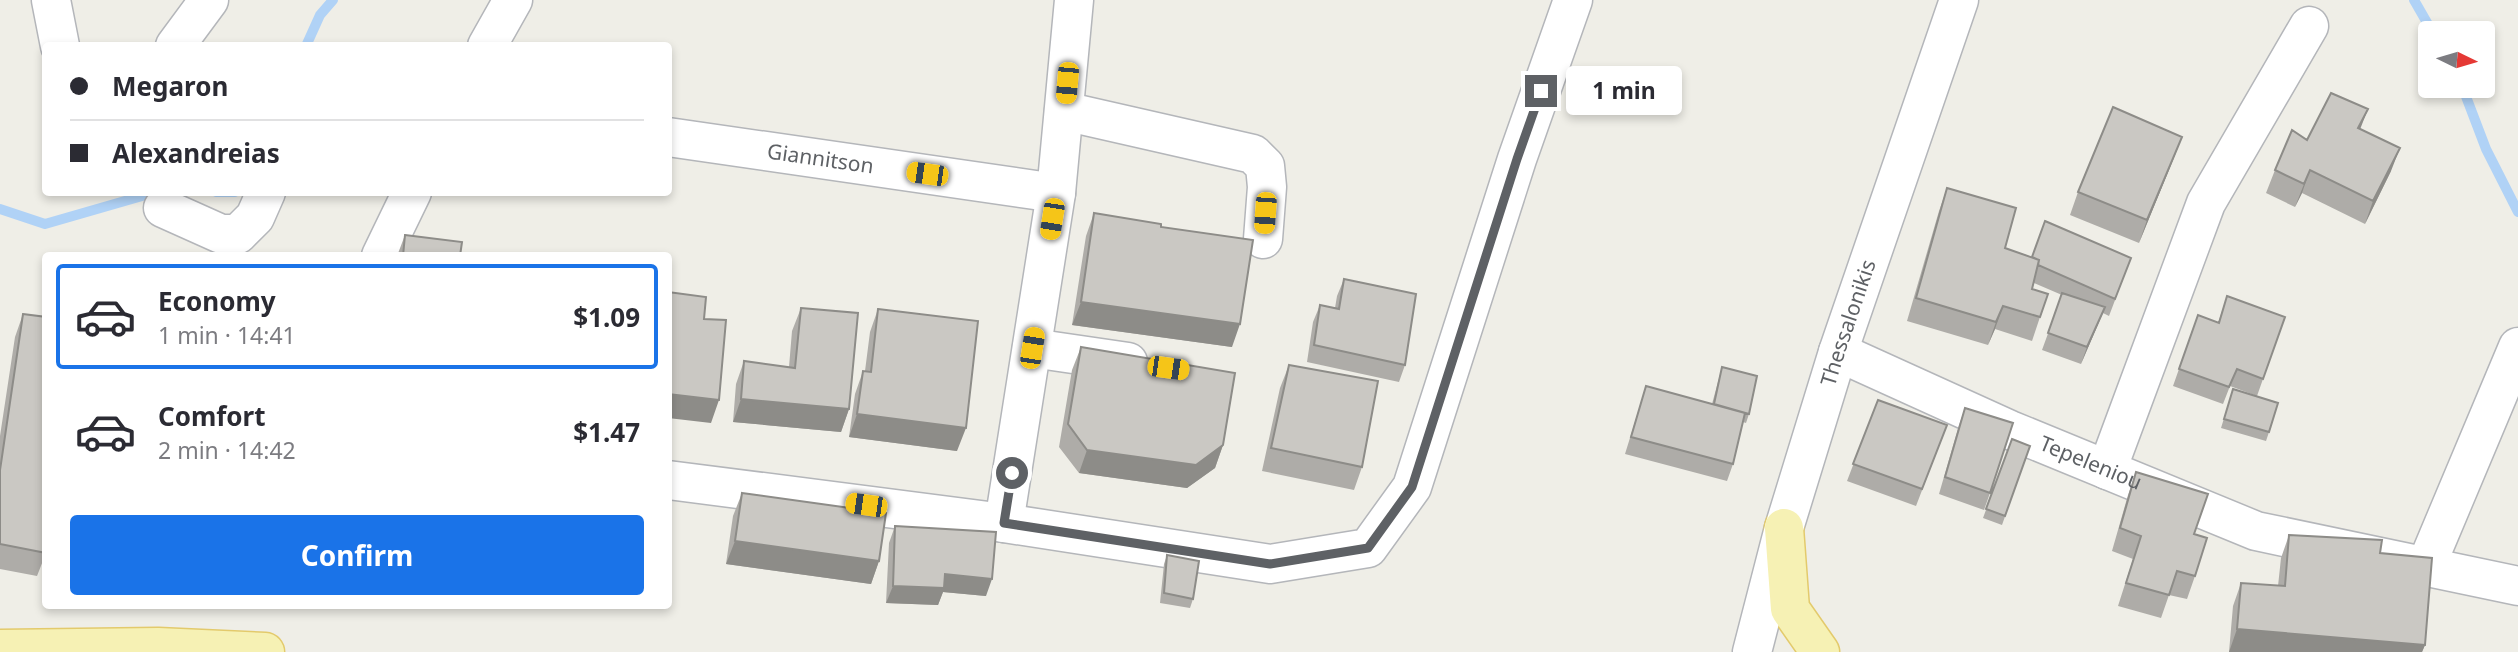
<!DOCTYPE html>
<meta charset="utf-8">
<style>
:root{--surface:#fff;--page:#f7f7f7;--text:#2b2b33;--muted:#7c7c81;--line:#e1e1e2;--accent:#1a73e8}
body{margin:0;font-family:"Noto Sans",sans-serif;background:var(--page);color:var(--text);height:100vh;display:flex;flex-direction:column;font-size:26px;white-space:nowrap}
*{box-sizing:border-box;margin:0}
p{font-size:23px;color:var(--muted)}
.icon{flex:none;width:38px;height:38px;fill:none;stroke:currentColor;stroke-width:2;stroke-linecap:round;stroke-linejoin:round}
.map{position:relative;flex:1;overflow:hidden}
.sheet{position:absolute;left:42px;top:252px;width:630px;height:357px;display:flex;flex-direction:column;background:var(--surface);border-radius:7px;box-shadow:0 4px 10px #0003}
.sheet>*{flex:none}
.guide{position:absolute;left:42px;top:42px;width:630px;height:154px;border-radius:7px;box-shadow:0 4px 10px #0003;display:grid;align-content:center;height:154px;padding:0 28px;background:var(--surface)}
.needle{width:46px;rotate:95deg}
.fabs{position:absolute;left:2418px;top:21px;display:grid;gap:14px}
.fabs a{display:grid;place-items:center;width:77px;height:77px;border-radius:7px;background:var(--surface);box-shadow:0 4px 10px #0003;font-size:35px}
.end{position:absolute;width:32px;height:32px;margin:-16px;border:9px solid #5e6165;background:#fff;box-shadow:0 0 0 4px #fff}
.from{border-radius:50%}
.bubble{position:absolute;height:49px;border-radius:7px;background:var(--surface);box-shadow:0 4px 10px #0003;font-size:23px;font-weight:700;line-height:49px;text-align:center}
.car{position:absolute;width:21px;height:42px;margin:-21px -10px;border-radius:9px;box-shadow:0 0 5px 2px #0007;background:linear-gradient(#f5c518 24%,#345 0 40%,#f5c518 0 76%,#345 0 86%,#f5c518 0)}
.guide b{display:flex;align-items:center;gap:24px;height:66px;font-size:26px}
.guide b+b{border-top:2px solid var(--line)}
.guide i{width:18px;height:18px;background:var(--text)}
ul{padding:12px 0 0;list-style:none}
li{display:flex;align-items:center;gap:21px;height:105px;margin:0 14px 10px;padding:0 14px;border:4px solid transparent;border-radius:7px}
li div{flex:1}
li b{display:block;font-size:26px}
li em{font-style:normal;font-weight:700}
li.current{border-color:var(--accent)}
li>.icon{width:63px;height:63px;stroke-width:1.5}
.action{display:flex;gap:14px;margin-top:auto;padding:14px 28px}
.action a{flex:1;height:80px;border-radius:7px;background:var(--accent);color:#fff;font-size:28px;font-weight:700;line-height:80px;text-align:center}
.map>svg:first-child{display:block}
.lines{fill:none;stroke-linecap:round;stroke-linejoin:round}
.stream{stroke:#b0d2f6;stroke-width:10}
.minor-casing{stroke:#b4b6ba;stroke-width:41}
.major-casing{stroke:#e3ca6c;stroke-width:41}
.minor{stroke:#fff;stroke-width:38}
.major{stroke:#f6f1b4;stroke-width:38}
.wall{fill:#aeaca8}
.shaded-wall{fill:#8d8c88}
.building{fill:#cac8c3;stroke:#8d8c88;stroke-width:2}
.route{stroke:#5e6165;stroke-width:9}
.labels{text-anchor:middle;stroke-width:6;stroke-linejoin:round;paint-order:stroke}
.street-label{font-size:21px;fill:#5e6165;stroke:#fff}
</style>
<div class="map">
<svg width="2518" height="652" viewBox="0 0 2518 652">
<rect width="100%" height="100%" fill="#efeee7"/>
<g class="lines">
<path class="stream" d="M2414 0 2433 33
M306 46 320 15 333 0
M2462 86 2486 149 2518 212
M216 192H235
M0 209 45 224 156 192"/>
<g class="minor-casing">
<g id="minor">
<path d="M51 0 60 46"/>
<path d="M175 46 209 0"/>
<path d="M487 46 513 0"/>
<path d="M1064 111 1253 154 1265 166 1267 187 1263 239"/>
<path id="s1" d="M668 137 1056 193"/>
<path d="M163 208 221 234H238L255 217 266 192"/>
<path d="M381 256 412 192"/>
<path d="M1032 348 1128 362"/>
<path id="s2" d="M1838 352 2010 430 2256 531 2518 586"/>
<path d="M2107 470 2206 203 2309 26"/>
<path d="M668 480 1004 523 1270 564 1368 548 1412 487 1517 159 1573 0"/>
<path d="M1004 523 1056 193 1074 0"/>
<path d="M2426 566 2518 347"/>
<path id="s3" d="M1752 652 1784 528 1838 352 1959 0"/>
</g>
</g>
<g class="major-casing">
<path id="major" d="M1784 528 1790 609 1820 652
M0 649 158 647 265 652"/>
</g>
<use href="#minor" class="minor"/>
<use href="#major" class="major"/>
</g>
<path class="wall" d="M2360 129 2391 171 2365 224 2302 193 2295 207 2266 193 2275 170 2307 140Z
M2182 137 2173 160 2139 243 2070 215 2078 192Z
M1947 188 2005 248 2032 257 2131 258 2109 316 2103 313 2081 364 2042 350 2062 295 2034 283 2032 289 2040 317 2032 341 1995 329 1988 345 1907 321 1939 211Z
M1094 213 1161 227 1232 347 1072 325 1086 236Z
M405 235 460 256H397Z
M1344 279 1405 365 1399 382 1307 362 1313 322 1320 305 1335 308 1337 296Z
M2227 296 2263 379 2257 396 2230 386 2223 404 2173 386 2198 315 2218 323Z
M801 308 849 409 841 432 733 422 736 384 744 361 789 367 792 331Z
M878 309 957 451 849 437 855 394 863 371H865L870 332Z
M23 314 46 317V553L37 576 0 569V436L15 337Z
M1081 347 1223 445 1215 468 1187 488 1079 473 1059 447 1072 370Z
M1289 365 1362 467 1354 490 1262 471 1280 388Z
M1722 367 1749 414 1746 423 1743 422 1733 464 1727 481 1625 454 1646 386 1712 404Z
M2233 389 2269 432 2266 441 2221 428Z
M1878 400 1947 425 1916 506 1847 481Z
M1965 408 1990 493 1984 510 1939 494 1959 425Z
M2012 439 2030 446 2002 525 1983 518Z
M2136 472 2194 534 2195 576 2187 599 2169 595 2161 618 2118 606 2133 559 2112 551 2128 495Z
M742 493 879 561 871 584 726 564 733 516Z
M895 526 986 596 943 592 938 605 886 603 889 543Z
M2289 535 2380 553 2425 645 2422 652H2229L2233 606 2241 583 2278 586 2281 558Z
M1167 555 1193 599 1190 608 1160 603 1164 564Z"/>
<path class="shaded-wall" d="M2368 109 2359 132 2358 128Z
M2182 137 2173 160 2139 243 2147 220Z
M2400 148 2391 171 2365 224 2373 201Z
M2310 170 2302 193 2295 207 2304 184Z
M1081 302 1240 324 1232 347 1072 325Z
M2003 306 1995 329 1988 345 1996 322Z
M2105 307 2098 324 2081 364 2087 347Z
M668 394 719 400 711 423 668 418Z
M741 399 849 409 841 432 733 422Z
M857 414 966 428 957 451 849 437Z
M1223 445 1215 468 1187 488 1079 473 1087 450Z
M735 541 879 561 871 584 726 564Z
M945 574 992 579 986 596 943 592 938 605 886 603 893 586Z
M2237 629 2425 645 2422 652H2229Z"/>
<path class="building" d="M2331 93 2368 109 2358 128 2400 148 2373 201 2310 170 2304 184 2275 170 2292 130 2307 140Z
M2113 107 2182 137 2147 220 2078 192Z
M1947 188 2016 208 2005 248 2039 260 2032 289 2048 294 2040 317 2003 306 1996 322 1916 298Z
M1094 213 1161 224V227L1253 240 1240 324 1081 302Z
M2045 221 2131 258 2115 299 2038 265 2039 260 2032 257Z
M405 235 462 242 460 256H403Z
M1344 279 1416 294 1405 365 1314 345 1320 305 1339 309Z
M668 292 706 297 704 319 726 320 719 400 668 394Z
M2062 293 2105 307 2087 347 2048 333Z
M2227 296 2285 317 2263 379 2237 369 2229 387 2179 369 2198 315 2219 323Z
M801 308 858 313 849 409 741 399 744 361 795 368Z
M878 309 978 321 966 428 857 414 863 371 871 372Z
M23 314 46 317V553L0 544V470Z
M1081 347 1235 373 1223 445 1196 465 1087 450 1068 424Z
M1289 365 1378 381 1362 467 1271 448Z
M1722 367 1757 376 1749 414 1714 404Z
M1646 386 1745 413 1733 464 1631 437Z
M2233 389 2278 403 2269 432 2224 419Z
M1878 400 1947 425 1922 489 1853 464Z
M1965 408 2013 423 1990 493 1945 477Z
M2012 439 2030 446 2005 516 1986 509Z
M2136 472 2208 494 2194 534 2207 538 2195 576 2177 571 2169 595 2126 583 2141 536 2120 528Z
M742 493 886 513 879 561 735 541Z
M895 526 996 532 992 579 945 574 944 588 893 586Z
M2289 535 2382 540 2380 553 2432 558 2425 645 2237 629 2241 583 2285 586Z
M1167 555 1199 561 1193 599 1164 593Z"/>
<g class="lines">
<path class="route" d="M1012 473 1004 523 1270 564 1368 548 1412 487 1517 159 1541 91"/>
</g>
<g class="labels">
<g class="street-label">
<text dy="7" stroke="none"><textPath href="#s1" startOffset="154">Giannitson</textPath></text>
<text dy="7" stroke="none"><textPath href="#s3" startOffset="343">Thessalonikis</textPath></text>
<text dy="7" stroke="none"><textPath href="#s2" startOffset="276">Tepeleniou</textPath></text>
</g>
</g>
</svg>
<div class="fabs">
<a><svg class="needle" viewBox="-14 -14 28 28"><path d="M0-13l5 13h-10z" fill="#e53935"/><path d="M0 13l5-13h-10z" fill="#7c7c81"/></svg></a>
</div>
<i class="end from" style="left:1012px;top:473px"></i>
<i class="end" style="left:1541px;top:91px"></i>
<div class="bubble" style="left:1566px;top:66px;width:116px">1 min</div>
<i class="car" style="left:1067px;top:83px;rotate:185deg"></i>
<i class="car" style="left:927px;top:174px;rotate:278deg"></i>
<i class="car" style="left:1265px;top:213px;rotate:184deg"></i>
<i class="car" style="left:1052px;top:219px;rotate:189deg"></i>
<i class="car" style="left:1032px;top:348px;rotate:9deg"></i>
<i class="car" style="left:1168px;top:368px;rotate:98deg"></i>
<i class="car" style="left:866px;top:505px;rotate:278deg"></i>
<div class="guide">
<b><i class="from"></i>Megaron</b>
<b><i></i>Alexandreias</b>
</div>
<section class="sheet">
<ul>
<li class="current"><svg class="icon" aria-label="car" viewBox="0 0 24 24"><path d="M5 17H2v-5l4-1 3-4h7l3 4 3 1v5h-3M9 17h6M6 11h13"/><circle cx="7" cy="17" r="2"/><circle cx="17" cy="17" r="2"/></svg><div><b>Economy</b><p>1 min · 14:41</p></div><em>$1.09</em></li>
<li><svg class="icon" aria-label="car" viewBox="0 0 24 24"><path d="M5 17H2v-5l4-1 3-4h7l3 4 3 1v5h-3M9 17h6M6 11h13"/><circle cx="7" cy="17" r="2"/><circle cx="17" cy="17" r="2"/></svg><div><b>Comfort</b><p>2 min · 14:42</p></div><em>$1.47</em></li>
</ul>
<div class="action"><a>Confirm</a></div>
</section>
</div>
